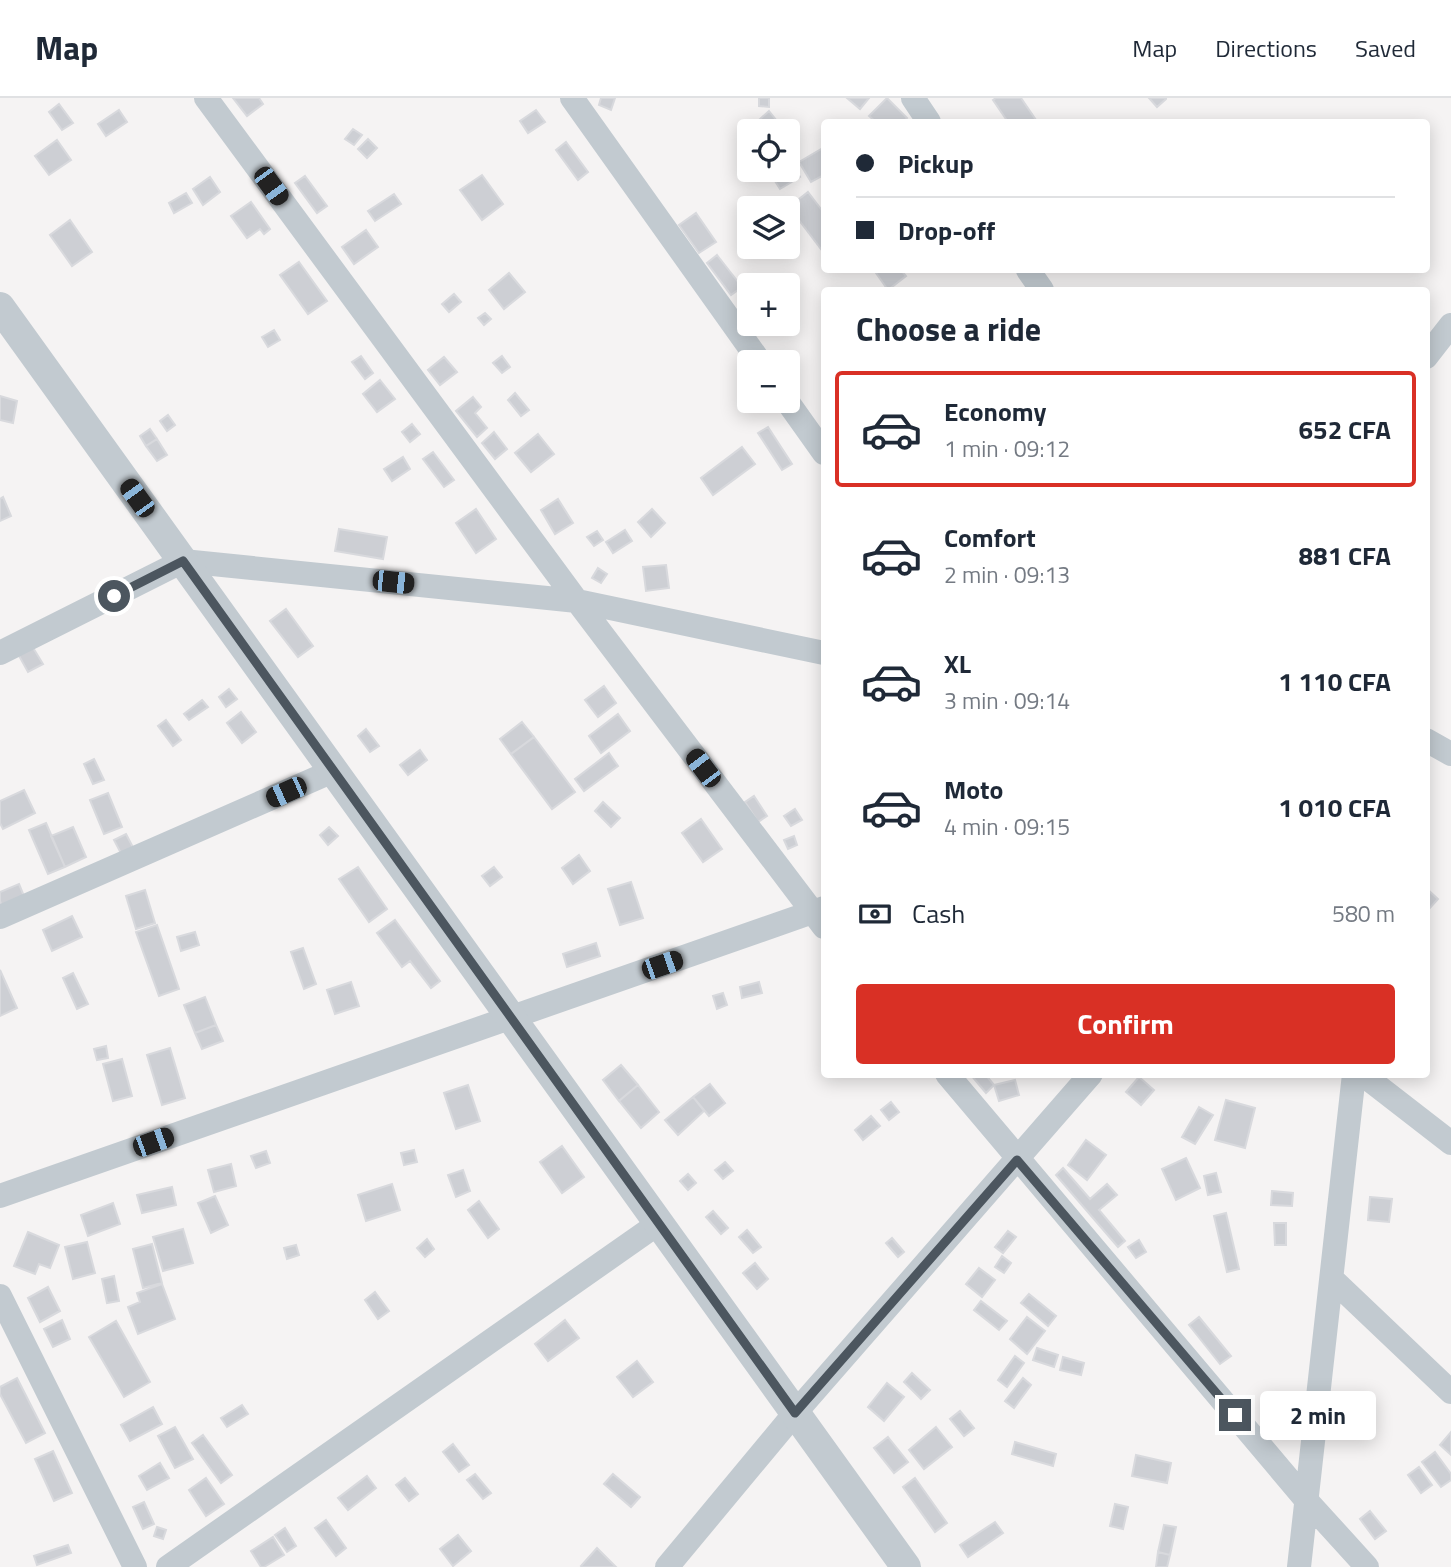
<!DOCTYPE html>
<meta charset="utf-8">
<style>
:root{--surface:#fff;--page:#f6f6f7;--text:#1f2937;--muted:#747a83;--line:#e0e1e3;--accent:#d93025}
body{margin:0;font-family:"Titillium Web",sans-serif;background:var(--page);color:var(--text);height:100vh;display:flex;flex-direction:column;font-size:26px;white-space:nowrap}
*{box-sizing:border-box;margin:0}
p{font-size:23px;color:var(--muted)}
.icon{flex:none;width:38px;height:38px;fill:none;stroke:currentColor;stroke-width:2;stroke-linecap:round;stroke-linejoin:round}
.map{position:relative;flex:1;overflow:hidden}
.drawer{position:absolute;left:821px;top:189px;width:609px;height:791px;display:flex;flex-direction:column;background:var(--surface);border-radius:7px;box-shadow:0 4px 18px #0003}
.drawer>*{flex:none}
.banner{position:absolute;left:821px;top:21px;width:609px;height:154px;border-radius:7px;box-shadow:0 4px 18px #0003;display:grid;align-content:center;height:154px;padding:0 35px;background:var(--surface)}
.buttons{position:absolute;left:737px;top:21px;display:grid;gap:14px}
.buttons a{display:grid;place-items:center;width:63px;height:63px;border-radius:7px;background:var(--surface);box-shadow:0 4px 18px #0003;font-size:35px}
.end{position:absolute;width:32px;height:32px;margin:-16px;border:9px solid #4c565f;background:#fff;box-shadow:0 0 0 4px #fff}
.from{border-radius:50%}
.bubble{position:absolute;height:49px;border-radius:7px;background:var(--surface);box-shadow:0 4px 18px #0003;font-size:23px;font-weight:700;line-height:49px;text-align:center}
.car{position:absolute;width:21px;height:42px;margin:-21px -10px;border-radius:9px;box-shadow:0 0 5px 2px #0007;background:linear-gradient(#222 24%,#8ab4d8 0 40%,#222 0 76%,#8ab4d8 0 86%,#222 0)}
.banner b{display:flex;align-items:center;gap:24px;height:66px;font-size:26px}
.banner b+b{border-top:2px solid var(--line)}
.banner i{width:18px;height:18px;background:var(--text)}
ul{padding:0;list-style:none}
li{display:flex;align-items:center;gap:21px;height:116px;margin:0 14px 10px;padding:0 21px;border:4px solid transparent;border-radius:7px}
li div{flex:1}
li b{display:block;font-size:26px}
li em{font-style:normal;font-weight:700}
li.on{border-color:var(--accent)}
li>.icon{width:63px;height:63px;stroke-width:1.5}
h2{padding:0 35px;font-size:32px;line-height:84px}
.pay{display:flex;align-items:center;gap:18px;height:77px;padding:0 35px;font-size:26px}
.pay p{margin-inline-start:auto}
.primary-button{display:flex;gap:14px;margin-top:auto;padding:14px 35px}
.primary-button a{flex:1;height:80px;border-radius:7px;background:var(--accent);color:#fff;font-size:28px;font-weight:700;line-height:80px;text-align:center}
header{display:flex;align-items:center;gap:42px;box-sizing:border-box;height:98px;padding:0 35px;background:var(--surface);border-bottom:2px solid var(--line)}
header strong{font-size:33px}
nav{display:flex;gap:38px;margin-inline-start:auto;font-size:24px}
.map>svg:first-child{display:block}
.building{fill:#cdcfd4;stroke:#d8d9dd;stroke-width:2}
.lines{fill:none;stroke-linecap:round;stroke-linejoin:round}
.minor{stroke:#c2cad0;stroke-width:24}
.tertiary{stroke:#c2cad0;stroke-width:30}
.route{stroke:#4c565f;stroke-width:9}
</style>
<header>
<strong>Map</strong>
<nav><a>Map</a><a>Directions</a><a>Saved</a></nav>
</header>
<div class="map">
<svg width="1451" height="1469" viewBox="0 0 1451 1469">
<rect width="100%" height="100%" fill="#f5f3f3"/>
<path class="building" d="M233 0H259L263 6 247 18Z
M601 0H615L611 12 599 7Z
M759 0H769V9L759 8Z
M847 0H869L860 11Z
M887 0 907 20 903 24H876L869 18Z
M996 0H1021L1036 22 1033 24H1008L993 2Z
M1149 0H1166V1L1157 9Z
M59 6 73 25 62 32 49 14Z
M119 12 127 24 106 38 98 26Z
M536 12 545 24 528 35 520 23Z
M769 13 785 33H770L760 21Z
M353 31 362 37 354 47 345 41Z
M368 41 377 50 367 60 358 51Z
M57 42 71 62 49 77 35 58Z
M566 44 588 74 578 82 556 52Z
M823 50 824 77 811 84 799 64Z
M788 59 800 79 780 91 768 72H788Z
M482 77 503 106 482 122 460 92Z
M305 78 327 108 317 115 295 85Z
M210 79 220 94 203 107 193 91Z
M808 94 824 115V155L789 109Z
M186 95 192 105 174 115 169 105Z
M394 96 401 106 375 123 368 113Z
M251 104 270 131 264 136 260 131 247 140 231 118Z
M696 115 716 144 699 155 679 127Z
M70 122 92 154 72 168 50 137Z
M366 132 378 149 354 166 342 149Z
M717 157 742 189 731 197 707 165Z
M299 164 327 203 308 216 280 177Z
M880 172H901L906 178 888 192 876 175Z
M509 175 525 194 504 211 489 192Z
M454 196 461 204 449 214 442 206Z
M485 215 491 221 484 227 478 220Z
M274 232 280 242 268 249 262 239Z
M361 258 373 275 365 281 352 264Z
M502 258 510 269 502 275 493 265Z
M444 259 457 274 440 287 428 272Z
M380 282 395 301 377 314 363 296Z
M515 295 529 312 521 318 508 302Z
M0 298 17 303 13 325 0 322Z
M473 299 481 309 475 315 487 330 477 339 456 313Z
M168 317 175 327 167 333 160 323Z
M412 326 420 336 410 344 402 334Z
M768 329 792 366 782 372 758 335Z
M150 331 157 341 146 348 140 338Z
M494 334 507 351 495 361 482 345Z
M538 336 554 356 531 374 515 355Z
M157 341 167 357 157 363 146 348Z
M742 349 755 366 713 397 701 380Z
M433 354 454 382 444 389 423 361Z
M403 359 410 371 392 383 384 371Z
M3 399 11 418 0 423V401Z
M558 401 573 425 555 436 541 412Z
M476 411 496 441 476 455 456 425Z
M652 411 665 425 651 439 638 424Z
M339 431 387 439 383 461 335 453Z
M625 432 632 443 613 455 606 444Z
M597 433 603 442 594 448 587 439Z
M666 467 669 490 646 493 643 469Z
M598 470 607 476 601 485 592 480Z
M286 511 313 548 298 559 270 523Z
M32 548 43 566 28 574 18 556Z
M604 588 616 605 598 619 585 602Z
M229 591 237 601 226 609 219 599Z
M202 602 208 609 189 622 184 616Z
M241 614 256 634 242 645 227 625Z
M618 616 630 633 601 655 589 638Z
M166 622 181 642 173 648 158 628Z
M522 624 534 639 511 656 500 641Z
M366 631 379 648 370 654 358 638Z
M534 639 575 694 552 711 511 656Z
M420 652 427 662 408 677 400 667Z
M609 655 618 668 584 693 575 681Z
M94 661 104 682 93 686 84 666Z
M24 692 35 715 3 731 0 725V703Z
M108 695 122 729 104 736 90 702Z
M754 698 767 718 758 724 745 704Z
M603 704 620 720 611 729 595 713Z
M795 711 802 722 791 728 784 718Z
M701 721 722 751 703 764 682 735Z
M46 725 65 769 48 776 29 732Z
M73 729 86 759 65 769 51 738Z
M329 729 338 738 328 747 320 737Z
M126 736 137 757 125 763 114 742Z
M794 738 797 747 788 751 784 742Z
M579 757 590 773 573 786 562 770Z
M358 769 387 811 369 824 339 781Z
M494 769 502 779 490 788 482 778Z
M631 784 643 820 620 827 608 791Z
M19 786 28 808 5 817 0 803V794Z
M1426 790 1438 801 1429 811 1426 809Z
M145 792 155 825 136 831 126 798Z
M72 818 82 839 52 853 43 832Z
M395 822 440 883 431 890 410 863 402 869 377 835Z
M157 827 179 891 159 898 136 834Z
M195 834 199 847 181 853 177 839Z
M596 845 600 858 567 869 563 856Z
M303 850 316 886 304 891 291 854Z
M0 872 17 910 0 918Z
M73 875 88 906 77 911 63 880Z
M351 884 359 908 335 916 327 892Z
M759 884 762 895 742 900 740 889Z
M723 895 727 907 717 911 713 898Z
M205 899 216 927 195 935 184 907Z
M216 927 223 943 202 951 195 935Z
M106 948 108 960 97 962 94 951Z
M170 950 185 1000 162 1007 147 957Z
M122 961 132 998 113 1003 103 966Z
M621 967 638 987 619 1003 603 982Z
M985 976 994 987 986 995 971 977Z
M1139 979 1154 992 1141 1007 1126 994Z
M1015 982 1019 997 999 1003 994 987Z
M710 986 725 1005 709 1018 693 999Z
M468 987 480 1023 456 1031 444 995Z
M638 987 659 1014 641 1030 619 1003Z
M693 999 704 1013 678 1037 665 1022Z
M1226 1002 1255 1010 1245 1050 1215 1042Z
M891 1004 899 1014 889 1022 881 1012Z
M1199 1009 1213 1017 1195 1046 1182 1039Z
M871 1018 880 1028 863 1042 855 1032Z
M1086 1042 1106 1057 1087 1082 1068 1067Z
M562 1048 584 1079 562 1095 540 1064Z
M414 1052 417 1064 404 1067 401 1055Z
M266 1053 270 1065 256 1070 251 1058Z
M1186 1060 1200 1090 1176 1102 1162 1071Z
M725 1064 733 1073 723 1081 715 1072Z
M231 1066 236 1088 214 1094 208 1072Z
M1063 1070 1090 1101 1107 1086 1117 1097 1099 1112 1125 1143 1118 1149 1056 1077Z
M463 1072 470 1093 456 1099 448 1077Z
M1216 1075 1221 1094 1208 1097 1204 1078Z
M688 1076 696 1085 688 1092 680 1083Z
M392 1086 400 1112 366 1123 358 1097Z
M172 1089 176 1107 142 1115 137 1097Z
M1272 1093 1293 1095 1292 1108 1271 1107Z
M215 1098 228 1127 211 1135 198 1105Z
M1370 1099 1392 1101 1389 1124 1368 1122Z
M479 1103 499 1131 488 1140 468 1112Z
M113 1105 120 1126 88 1138 81 1117Z
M713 1113 728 1130 721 1136 706 1119Z
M1226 1115 1239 1171 1227 1174 1214 1118Z
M1274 1125H1286V1147H1275Z
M183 1131 193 1165 163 1173 153 1139Z
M747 1132 761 1149 753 1155 739 1139Z
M1008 1133 1016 1139 1003 1155 995 1149Z
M28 1134 59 1147 50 1170 39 1166 35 1176 14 1168Z
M892 1140 904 1154 898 1159 886 1145Z
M427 1141 434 1151 425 1159 417 1150Z
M1139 1142 1146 1154 1136 1160 1128 1149Z
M87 1144 95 1175 73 1181 65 1149Z
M152 1146 162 1185 143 1190 133 1151Z
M296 1147 299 1157 287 1161 284 1150Z
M1002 1158 1011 1165 1004 1175 995 1169Z
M755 1165 768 1181 757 1191 743 1175Z
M979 1170 995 1182 982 1199 966 1186Z
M114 1178 119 1203 107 1205 102 1181Z
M162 1186 175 1221 138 1236 128 1209 140 1204 137 1195Z
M48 1189 60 1213 40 1224 28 1200Z
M375 1194 389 1213 378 1221 365 1202Z
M1029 1196 1056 1218 1048 1228 1021 1205Z
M981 1203 1007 1223 999 1232 974 1212Z
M1027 1219 1045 1233 1027 1256 1010 1241Z
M1199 1219 1231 1258 1220 1266 1189 1227Z
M62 1222 70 1241 53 1249 44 1231Z
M565 1222 579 1240 548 1263 535 1246Z
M116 1223 150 1284 124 1299 89 1239Z
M1037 1250 1058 1257 1054 1269 1033 1262Z
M1015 1258 1024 1265 1007 1289 998 1282Z
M1063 1259 1084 1265 1081 1277 1060 1272Z
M637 1263 653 1284 633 1299 617 1279Z
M912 1275 930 1292 921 1301 904 1284Z
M17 1280 45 1335 26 1345 0 1296V1289Z
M1023 1280 1031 1287 1014 1310 1005 1303Z
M887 1285 904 1299 884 1323 868 1309Z
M242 1307 248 1316 227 1329 221 1320Z
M153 1309 162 1326 130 1343 121 1327Z
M960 1313 974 1330 964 1338 950 1321Z
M175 1329 193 1361 175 1370 158 1338Z
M936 1329 952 1349 924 1371 909 1352Z
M1451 1334V1357L1440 1347Z
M203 1337 232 1377 221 1385 192 1345Z
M888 1339 908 1364 894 1375 874 1350Z
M1015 1344 1056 1356 1053 1368 1012 1356Z
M453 1346 469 1367 459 1374 443 1354Z
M53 1353 72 1395 54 1403 35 1361Z
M1435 1354 1451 1376V1382L1441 1389 1422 1364Z
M1136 1357 1171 1365 1167 1385 1132 1378Z
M160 1365 169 1380 147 1392 139 1378Z
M1419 1369 1432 1387 1421 1395 1408 1377Z
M475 1376 491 1395 483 1401 467 1382Z
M613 1376 640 1399 631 1409 604 1386Z
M367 1378 376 1390 348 1412 338 1400Z
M206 1380 224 1406 206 1418 189 1392Z
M405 1380 418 1396 409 1403 396 1387Z
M915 1380 947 1425 935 1434 903 1389Z
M144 1404 154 1426 143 1431 133 1409Z
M1115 1406 1128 1409 1123 1431 1110 1428Z
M1370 1413 1386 1433 1375 1441 1360 1421Z
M326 1422 346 1450 336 1458 315 1430Z
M995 1424 1003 1435 968 1459 960 1447Z
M1164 1427 1176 1429 1170 1457 1158 1454Z
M157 1429 166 1432 163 1441 154 1438Z
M285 1430 296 1448 287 1454 275 1437Z
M458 1437 471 1453 453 1468 440 1451Z
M273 1439 284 1457 264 1469H261L251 1453Z
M68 1447 71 1455 37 1467 34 1458Z
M597 1450 616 1469H582L581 1468Z
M1158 1454 1170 1457 1167 1469H1156Z"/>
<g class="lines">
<path class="minor" d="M206 0 577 503 824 829
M572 0 760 264
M913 0 929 24
M1028 172 1042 192
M1426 259 1451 227
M787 303 824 355
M0 555 183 463 577 503 824 555
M1426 642 1451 656
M0 819 333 673
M947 976 1307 1403 1367 1469
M1362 976 1451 1045
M0 1098 824 810
M1332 1181 1451 1294
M0 1198 135 1469
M168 1469 659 1125
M667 1469 795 1315 1091 976
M1299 1469 1354 976"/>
<path class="tertiary" d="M0 209 906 1469"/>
</g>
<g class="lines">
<path class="route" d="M114 498 183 463 795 1315 1017 1062 1235 1317"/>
</g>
</svg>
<div class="buttons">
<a><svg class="icon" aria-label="locate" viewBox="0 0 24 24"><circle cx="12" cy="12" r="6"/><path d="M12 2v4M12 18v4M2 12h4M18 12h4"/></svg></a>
<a><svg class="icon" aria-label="layers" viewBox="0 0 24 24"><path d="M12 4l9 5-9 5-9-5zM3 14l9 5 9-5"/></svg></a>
<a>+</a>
<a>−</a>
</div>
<i class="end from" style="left:114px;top:498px"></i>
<i class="end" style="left:1235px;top:1317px"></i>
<div class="bubble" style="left:1260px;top:1293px;width:116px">2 min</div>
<i class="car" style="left:271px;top:88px;rotate:144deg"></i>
<i class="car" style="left:137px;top:400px;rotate:324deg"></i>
<i class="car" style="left:393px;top:484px;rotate:96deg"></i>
<i class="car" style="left:703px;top:670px;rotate:323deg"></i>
<i class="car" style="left:286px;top:694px;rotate:246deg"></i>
<i class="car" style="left:662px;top:867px;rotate:71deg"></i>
<i class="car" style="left:153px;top:1044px;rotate:70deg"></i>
<div class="banner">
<b><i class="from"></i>Pickup</b>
<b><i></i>Drop-off</b>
</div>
<section class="drawer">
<h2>Choose a ride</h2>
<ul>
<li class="on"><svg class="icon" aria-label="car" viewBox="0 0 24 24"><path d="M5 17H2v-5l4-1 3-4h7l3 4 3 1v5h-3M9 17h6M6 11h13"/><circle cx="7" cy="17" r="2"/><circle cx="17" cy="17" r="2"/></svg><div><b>Economy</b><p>1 min · 09:12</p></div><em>652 CFA</em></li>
<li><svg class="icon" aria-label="car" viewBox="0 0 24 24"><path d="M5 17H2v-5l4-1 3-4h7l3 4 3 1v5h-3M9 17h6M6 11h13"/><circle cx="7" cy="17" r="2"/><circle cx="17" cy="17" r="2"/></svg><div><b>Comfort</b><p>2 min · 09:13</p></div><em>881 CFA</em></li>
<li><svg class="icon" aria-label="car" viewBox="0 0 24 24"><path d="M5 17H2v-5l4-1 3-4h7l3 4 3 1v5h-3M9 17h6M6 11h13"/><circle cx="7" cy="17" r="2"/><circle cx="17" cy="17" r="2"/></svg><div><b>XL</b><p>3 min · 09:14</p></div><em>1 110 CFA</em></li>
<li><svg class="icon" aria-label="car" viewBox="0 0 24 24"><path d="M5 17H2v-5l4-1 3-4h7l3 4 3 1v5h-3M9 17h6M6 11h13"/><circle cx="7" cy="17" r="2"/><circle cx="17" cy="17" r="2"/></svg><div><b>Moto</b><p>4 min · 09:15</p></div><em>1 010 CFA</em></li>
</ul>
<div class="pay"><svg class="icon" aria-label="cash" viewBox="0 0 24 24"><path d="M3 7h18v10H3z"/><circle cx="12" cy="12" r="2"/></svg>Cash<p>580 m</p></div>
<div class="primary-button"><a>Confirm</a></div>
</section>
</div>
